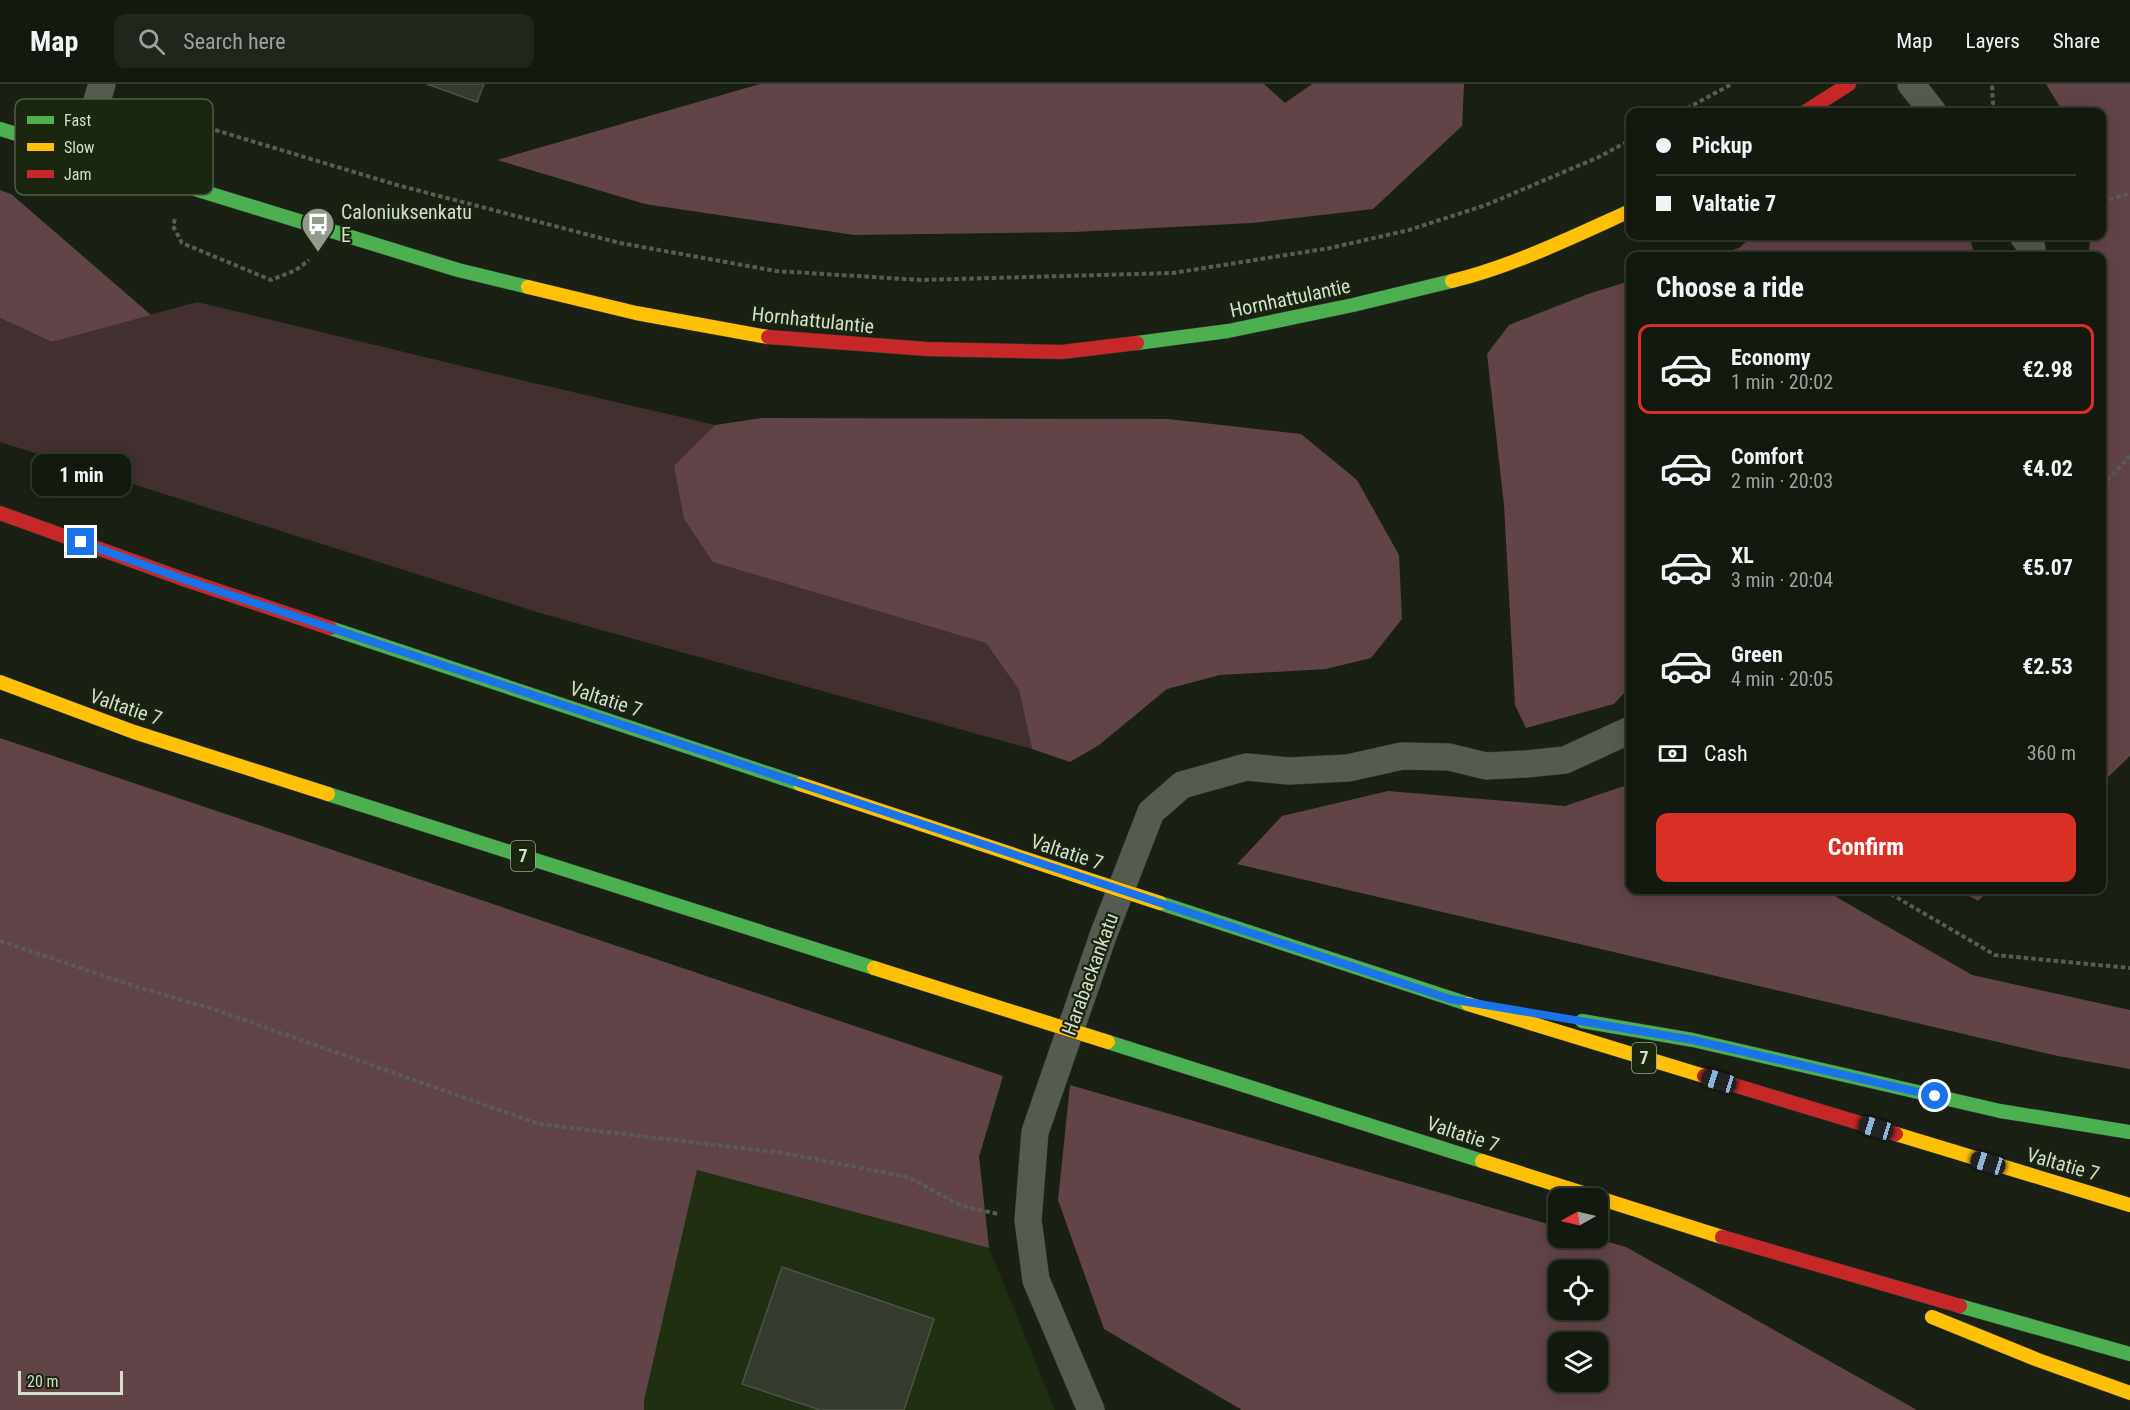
<!DOCTYPE html>
<meta charset="utf-8">
<style>
:root{--surface:#14190f;--page:#21261d;--text:#f1f3f6;--muted:#9da09e;--line:#33382f;--accent:#d93025}
body{margin:0;font-family:"Roboto Condensed",sans-serif;background:var(--page);color:var(--text);height:100vh;display:flex;flex-direction:column;font-size:22px;white-space:nowrap}
*{box-sizing:border-box;margin:0}
p{font-size:20px;color:var(--muted)}
.icon{flex:none;width:33px;height:33px;fill:none;stroke:currentColor;stroke-width:2;stroke-linecap:round;stroke-linejoin:round}
.map{position:relative;flex:1;overflow:hidden}
.drawer{position:absolute;left:1626px;top:168px;width:480px;height:642px;display:flex;flex-direction:column;background:var(--surface);border-radius:12px;box-shadow:0 3px 15px #0003,0 0 0 2px var(--line)}
.drawer>*{flex:none}
.top-card{position:absolute;left:1626px;top:24px;width:480px;height:132px;border-radius:12px;box-shadow:0 3px 15px #0003,0 0 0 2px var(--line);display:grid;align-content:center;height:132px;padding:0 30px;background:var(--surface)}
.needle{width:39px;rotate:262deg}
.tools{position:absolute;left:1548px;top:1104px;display:grid;gap:12px}
.tools a{display:grid;place-items:center;width:60px;height:60px;border-radius:12px;background:var(--surface);box-shadow:0 3px 15px #0003,0 0 0 2px var(--line);font-size:30px}
.scale{position:absolute;left:18px;bottom:15px;width:105px;box-sizing:border-box;padding-left:6px;border:3px solid #d5ddce;border-top:0;font-size:16px;line-height:21px;white-space:nowrap;color:#d5ddce;-webkit-text-stroke:4px #1a260f;paint-order:stroke}
.end{position:absolute;width:27px;height:27px;margin:-14px;border:8px solid #1a73e8;background:#fff;box-shadow:0 0 0 3px #fff}
.from{border-radius:50%}
.bubble{position:absolute;height:42px;border-radius:12px;background:var(--surface);box-shadow:0 3px 15px #0003,0 0 0 2px var(--line);font-size:20px;font-weight:700;line-height:42px;text-align:center}
.car{position:absolute;width:18px;height:36px;margin:-18px -9px;border-radius:8px;box-shadow:0 0 4px 2px #0007;background:linear-gradient(#222 24%,#8ab4d8 0 40%,#222 0 76%,#8ab4d8 0 86%,#222 0)}
.top-card b{display:flex;align-items:center;gap:21px;height:57px;font-size:22px}
.top-card b+b{border-top:2px solid var(--line)}
.top-card i{width:15px;height:15px;background:var(--text)}
ul{padding:0;list-style:none}
li{display:flex;align-items:center;gap:18px;height:90px;margin:0 12px 9px;padding:0 18px;border:3px solid transparent;border-radius:12px}
li div{flex:1}
li b{display:block;font-size:22px}
li em{font-style:normal;font-weight:700}
li.selected{border-color:var(--accent)}
li>.icon{width:54px;height:54px;stroke-width:1.5}
h2{padding:0 30px;font-size:27px;line-height:72px}
.pay{display:flex;align-items:center;gap:15px;height:66px;padding:0 30px;font-size:22px}
.pay p{margin-inline-start:auto}
.button{display:flex;gap:12px;margin-top:auto;padding:12px 30px}
.button a{flex:1;height:69px;border-radius:12px;background:var(--accent);color:#fff;font-size:24px;font-weight:700;line-height:69px;text-align:center}
header{display:flex;align-items:center;gap:36px;box-sizing:border-box;height:84px;padding:0 30px;background:var(--surface);border-bottom:2px solid var(--line)}
header strong{font-size:28px}
nav{display:flex;gap:33px;margin-inline-start:auto;font-size:21px}
.search{width:420px;height:54px;background:var(--page);display:flex;align-items:center;gap:15px;box-sizing:border-box;padding:0 21px;border-radius:12px;color:var(--muted);font-size:22px}
.map>svg:first-child{display:block}
.built{fill:#202e12}
.green{fill:#423031}
.forest{fill:#614448;fill-rule:evenodd}
.building{fill:#343a2e;stroke:#4d5247;stroke-width:1.5}
.lines{fill:none;stroke-linecap:round;stroke-linejoin:round}
.street-casing{stroke:#343a2f;stroke-width:28}
.fast-casing{stroke:#343a2f;stroke-width:15}
.slow-casing{stroke:#343a2f;stroke-width:15}
.jam-casing{stroke:#343a2f;stroke-width:15}
.path{stroke:#585d54;stroke-width:4;stroke-dasharray:4.5 3;stroke-linecap:butt}
.street{stroke:#555b50;stroke-width:27}
.fast{stroke:#4caf50;stroke-width:14}
.slow{stroke:#ffc107;stroke-width:14}
.jam{stroke:#c62828;stroke-width:14}
.slow-bridge-casing{stroke:#343a2f;stroke-width:15;stroke-linecap:butt}
.slow-bridge{stroke:#ffc107;stroke-width:14}
.route{stroke:#1a73e8;stroke-width:8}
.labels{text-anchor:middle;stroke-width:4.5;stroke-linejoin:round;paint-order:stroke}
.shield{fill:#1a260f;stroke:#9da695;stroke-width:1.5}
.shield-label{font-size:18px;font-weight:bold;fill:#d5ddce}
.poi-label{font-size:20px;fill:#d5ddce;stroke:#1a260f;text-anchor:start}
.street-label{font-size:20px;fill:#d5ddce;stroke:#1a260f}
.key{fill:#1a260f;stroke:#525d48;stroke-width:1.5}
.key-label{font-size:16px;fill:#d5ddce}
</style>
<header>
<strong>Map</strong>
<div class="search"><svg class="icon" aria-label="search" viewBox="0 0 24 24"><circle cx="10" cy="10" r="6"/><path d="M15 15l6 6"/></svg>Search here</div>
<nav><a>Map</a><a>Layers</a><a>Share</a></nav>
</header>
<div class="map">
<svg width="2130" height="1326" viewBox="0 0 2130 1326">
<rect width="100%" height="100%" fill="#1a2114"/>
<path class="built" d="M696 1086 989 1164 1055 1326H644V1317Z"/>
<path class="green" d="M197 218 474 285 715 341 674 383 897 531 986 559 1019 606 1032 665 540 529 0 358V234L52 258Z"/>
<path class="forest" d="M760 0H1264L1285 19 1312 0H1464L1462 42 1373 125 1252 139 1074 148 854 151 645 120 497 76Z
M2046 0H2130V672L2102 699V172H2088L2091 152H2102V28H2063Z
M0 106 11 110 151 231 52 258 0 234Z
M1753 152H1969L1975 172H1712L1739 164Z
M1630 197V603L1614 620 1526 644 1515 621 1504 421 1487 270 1509 241 1588 210Z
M762 334 1168 335 1301 350 1357 396 1399 471 1402 535 1371 574 1326 585 1220 591 1167 605 1099 661 1070 678 1032 665 1019 606 986 559 713 478 684 435 674 382 715 341Z
M0 654 1003 992 979 1073 989 1164 697 1086 644 1317V1326H0Z
M1630 700V806H1827L1838 814 1972 891 2130 926V985L2058 972 1237 780 1282 732 1388 707 1565 722Z
M1959 806H1989L1978 817Z
M1070 1001 1558 1143V1154H1594L1626 1163 1917 1326H1242L1104 1245 1058 1116ZM1558 1186H1598V1226H1558ZM1558 1258H1598V1298H1558Z"/>
<path class="building" d="M427 0H484L477 18Z
M782 1183 934 1235 904 1326H820L742 1300Z"/>
<g class="lines">
<g class="street-casing">
<path id="street" d="M1911 0 1933 28
M81 70 102 0
M2023 152 2032 164V172
M1091 1326 1036 1196 1028 1136 1035 1048 1104 849 1151 728 1182 701 1246 683 1289 687 1348 684 1402 672 1449 673 1486 682 1526 680 1565 676 1630 646"/>
</g>
<g class="fast-casing">
<path id="fast" d="M0 45 458 186 528 203
M1137 259 1228 247 1353 221 1452 197
M330 544 800 700
M328 710 874 884
M1160 819 1468 920
M1582 937 1693 956 2000 1027 2130 1048
M1108 958 1482 1077
M1960 1222 2130 1270"/>
</g>
<g class="slow-casing">
<path id="slow" d="M1452 197C1511 183 1575 152 1630 127
M528 203 636 229 768 253
M0 598 134 648 328 710
M800 700 1099 799
M874 884 1048 939
M1468 920 1704 992
M1896 1050 2130 1121
M1482 1077 1722 1153
M1932 1233 2038 1276 2130 1309"/>
</g>
<g class="jam-casing">
<path id="jam" d="M1805 28 1849 0
M768 253 926 265 1062 268 1137 259
M0 429 183 495 330 544
M1704 992 1896 1050
M1722 1153 1960 1222"/>
</g>
<path class="path" d="M129 20 397 101 620 159 776 187 920 196 1173 189 1330 164 1409 146 1486 121 1599 73 1630 56
M1680 28 1732 0
M1990 28 1993 20 1992 0
M193 70 201 42
M2102 118 2130 109
M175 135 173 142 182 159 271 196 296 186 309 176
M2102 402 2130 372
M1884 806 1995 871 2130 884
M0 857 134 902 213 925 539 1040 783 1069 908 1093 962 1122 998 1130"/>
<use href="#street" class="street"/>
<use href="#fast" class="fast"/>
<use href="#slow" class="slow"/>
<use href="#jam" class="jam"/>
<g class="slow-bridge-casing">
<path id="slow-bridge" d="M1099 799 1160 819
M1048 939 1108 958"/>
</g>
<use href="#slow-bridge" class="slow-bridge"/>
</g>
<g class="lines">
<path class="route" d="M81 458 183 495 1450 915 1693 956 1935 1012"/>
</g>
<defs>
<g id="bus-pin" transform="scale(1.725)"><path d="M0 17L-7.5 6A9.5 9.5 0 1 1 7.5 6Z" fill="#949b8d" stroke="#1a260f"/><path d="M-5-6H5V4H4V6H2V4H-2V6H-4V4H-5ZM-3.5-4V0h7V-4ZM-3.5 1.2v1.5H-2V1.2ZM2 1.2v1.5H3.5V1.2Z" fill="#fff"/></g>
</defs>
<g fill-rule="evenodd">
<use href="#bus-pin" x="318" y="140"/>
</g>
<g class="labels">
<g class="shield">
<rect x="511" y="757" width="24" height="30" rx="4.5"/>
<rect x="1632" y="959" width="24" height="30" rx="4.5"/>
</g>
<g class="shield-label">
<text x="523" y="778">7</text>
<text x="1644" y="980">7</text>
</g>
<g class="poi-label">
<text x="341" y="135">Caloniuksenkatu<tspan x="341" dy="23">E</tspan></text>
</g>
<g class="street-label">
<text transform="translate(1290 214) rotate(-12)" y="7">Hornhattulantie</text>
<text transform="translate(813 236) rotate(6)" y="7">Hornhattulantie</text>
<text transform="translate(606 615) rotate(18)" y="7">Valtatie 7</text>
<text transform="translate(126 623) rotate(19)" y="7">Valtatie 7</text>
<text transform="translate(1067 768) rotate(18)" y="7">Valtatie 7</text>
<text transform="translate(1090 890) rotate(-70)" y="7">Harabackankatu</text>
<text transform="translate(1463 1050) rotate(18)" y="7">Valtatie 7</text>
<text transform="translate(2063 1080) rotate(16)" y="7">Valtatie 7</text>
</g>
</g>
<rect x="15" y="15" width="198" height="96" rx="9" class="key"/>
<rect x="27" y="32" width="27" height="8" fill="#4caf50"/>
<rect x="27" y="59" width="27" height="8" fill="#ffc107"/>
<rect x="27" y="86" width="27" height="8" fill="#c62828"/>
<g class="key-label">
<text x="64" y="42">Fast</text>
<text x="64" y="69">Slow</text>
<text x="64" y="96">Jam</text>
</g>
</svg>
<div class="tools">
<a><svg class="needle" viewBox="-14 -14 28 28"><path d="M0-13l5 13h-10z" fill="#e53935"/><path d="M0 13l5-13h-10z" fill="#9da09e"/></svg></a>
<a><svg class="icon" aria-label="locate" viewBox="0 0 24 24"><circle cx="12" cy="12" r="6"/><path d="M12 2v4M12 18v4M2 12h4M18 12h4"/></svg></a>
<a><svg class="icon" aria-label="layers" viewBox="0 0 24 24"><path d="M12 4l9 5-9 5-9-5zM3 14l9 5 9-5"/></svg></a>
</div>
<div class="scale">20 m</div>
<i class="end from" style="left:1935px;top:1012px"></i>
<i class="end" style="left:81px;top:458px"></i>
<div class="bubble" style="left:32px;top:370px;width:99px">1 min</div>
<i class="car" style="left:1719px;top:997px;rotate:287deg"></i>
<i class="car" style="left:1876px;top:1044px;rotate:287deg"></i>
<i class="car" style="left:1988px;top:1079px;rotate:287deg"></i>
<div class="top-card">
<b><i class="from"></i>Pickup</b>
<b><i></i>Valtatie 7</b>
</div>
<section class="drawer">
<h2>Choose a ride</h2>
<ul>
<li class="selected"><svg class="icon" aria-label="car" viewBox="0 0 24 24"><path d="M5 17H2v-5l4-1 3-4h7l3 4 3 1v5h-3M9 17h6M6 11h13"/><circle cx="7" cy="17" r="2"/><circle cx="17" cy="17" r="2"/></svg><div><b>Economy</b><p>1 min · 20:02</p></div><em>€2.98</em></li>
<li><svg class="icon" aria-label="car" viewBox="0 0 24 24"><path d="M5 17H2v-5l4-1 3-4h7l3 4 3 1v5h-3M9 17h6M6 11h13"/><circle cx="7" cy="17" r="2"/><circle cx="17" cy="17" r="2"/></svg><div><b>Comfort</b><p>2 min · 20:03</p></div><em>€4.02</em></li>
<li><svg class="icon" aria-label="car" viewBox="0 0 24 24"><path d="M5 17H2v-5l4-1 3-4h7l3 4 3 1v5h-3M9 17h6M6 11h13"/><circle cx="7" cy="17" r="2"/><circle cx="17" cy="17" r="2"/></svg><div><b>XL</b><p>3 min · 20:04</p></div><em>€5.07</em></li>
<li><svg class="icon" aria-label="car" viewBox="0 0 24 24"><path d="M5 17H2v-5l4-1 3-4h7l3 4 3 1v5h-3M9 17h6M6 11h13"/><circle cx="7" cy="17" r="2"/><circle cx="17" cy="17" r="2"/></svg><div><b>Green</b><p>4 min · 20:05</p></div><em>€2.53</em></li>
</ul>
<div class="pay"><svg class="icon" aria-label="cash" viewBox="0 0 24 24"><path d="M3 7h18v10H3z"/><circle cx="12" cy="12" r="2"/></svg>Cash<p>360 m</p></div>
<div class="button"><a>Confirm</a></div>
</section>
</div>
